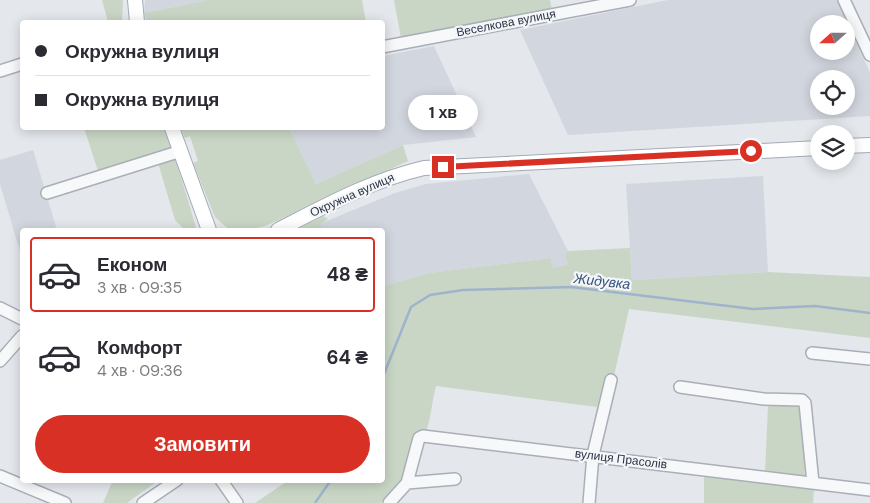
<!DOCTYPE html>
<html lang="uk">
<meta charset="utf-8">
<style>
:root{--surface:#fff;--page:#f7f7f7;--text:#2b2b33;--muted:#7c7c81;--line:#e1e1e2;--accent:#d93025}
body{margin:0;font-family:"DM Sans",sans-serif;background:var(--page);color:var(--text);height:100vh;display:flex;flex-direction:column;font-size:19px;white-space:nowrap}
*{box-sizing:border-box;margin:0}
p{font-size:16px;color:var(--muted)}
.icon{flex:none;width:28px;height:28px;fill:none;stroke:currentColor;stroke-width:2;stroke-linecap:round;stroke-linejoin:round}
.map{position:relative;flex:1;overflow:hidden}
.side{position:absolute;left:20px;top:228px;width:365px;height:255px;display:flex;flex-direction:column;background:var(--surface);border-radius:5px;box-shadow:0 2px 12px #0003}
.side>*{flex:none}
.top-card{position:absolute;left:20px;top:20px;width:365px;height:110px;border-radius:5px;box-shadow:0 2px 12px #0003;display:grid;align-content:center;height:110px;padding:0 15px;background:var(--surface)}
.needle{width:32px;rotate:249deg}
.fabs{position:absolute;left:810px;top:15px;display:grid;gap:10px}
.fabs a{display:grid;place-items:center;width:45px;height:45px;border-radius:50%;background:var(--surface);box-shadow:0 2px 12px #0003;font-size:25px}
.end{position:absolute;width:22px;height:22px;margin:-11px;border:6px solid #d93025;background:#fff;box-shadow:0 0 0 2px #fff}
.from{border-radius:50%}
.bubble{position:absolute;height:35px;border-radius:18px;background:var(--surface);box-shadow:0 2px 12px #0003;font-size:16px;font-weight:700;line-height:35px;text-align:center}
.top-card b{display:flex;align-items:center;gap:18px;height:48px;font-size:19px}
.top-card b+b{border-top:1px solid var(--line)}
.top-card i{width:12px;height:12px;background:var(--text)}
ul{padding:9px 0 0;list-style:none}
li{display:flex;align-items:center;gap:15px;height:75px;margin:0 10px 8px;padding:0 5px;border:2px solid transparent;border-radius:5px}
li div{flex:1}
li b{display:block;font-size:19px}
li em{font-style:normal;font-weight:700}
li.selected{border-color:var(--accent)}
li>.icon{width:45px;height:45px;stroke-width:1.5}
.action{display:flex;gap:10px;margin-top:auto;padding:10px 15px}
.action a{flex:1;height:58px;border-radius:30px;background:var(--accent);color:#fff;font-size:20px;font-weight:700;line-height:58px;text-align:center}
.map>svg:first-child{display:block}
.built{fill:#d2d6de;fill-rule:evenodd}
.green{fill:#c9d6c5}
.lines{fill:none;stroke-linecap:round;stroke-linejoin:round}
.stream{stroke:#9fb4cc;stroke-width:2.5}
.minor-casing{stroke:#a9aeb7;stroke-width:14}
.major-casing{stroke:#a3abb8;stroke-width:16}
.minor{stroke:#f7f8fa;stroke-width:11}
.major{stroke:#fff;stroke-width:14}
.route{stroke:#d93025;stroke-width:6}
.labels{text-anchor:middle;stroke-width:4.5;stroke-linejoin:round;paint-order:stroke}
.street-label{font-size:12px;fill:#2b3445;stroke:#f4f6f9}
.water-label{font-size:14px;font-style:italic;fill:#34527a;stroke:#f4f6f9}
</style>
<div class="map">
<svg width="870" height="503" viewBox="0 0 870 503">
<rect width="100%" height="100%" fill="#e4e7ec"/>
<path class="built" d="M145 0H208L144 13Z
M668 0H837L870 73V116L568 135 520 30ZM819 24H846V51H819ZM819 79H846V106H819Z
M434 46 476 137 403 145 316 184 289 128H382L383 56Z
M33 150 57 230H22V258L0 184V160Z
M529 174 568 251 565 256 568 264 553 268 549 258 429 273 383 286 382 230H322L319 224 395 193 426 184Z
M763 176 768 272 632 280 626 184Z"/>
<path class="green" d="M102 0H123L122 22H108Z
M208 0H362L366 22H147L144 13Z
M394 0H550L552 10 401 38Z
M84 128H164L172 151 99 174Z
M181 128H289L316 184 403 145 408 161 265 226 248 230H234L226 227 215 217 193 163 198 161 190 136 185 138Z
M175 157 195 224 196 230H185L175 220 158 163Z
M323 216 328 219 320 224 322 230H295Z
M630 248 632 280 768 272 870 277V338L629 309 614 376 606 374 597 407 436 386C432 401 431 418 426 432 419 453 399 492 380 503H255L289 480H382L383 286 429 273 550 258 553 268 568 264 565 256 568 251Z
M768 406H799L802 409 805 477 765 472Z
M704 476 814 489 813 503H704Z
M113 480H159L127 503H103Z"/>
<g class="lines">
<path class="stream" d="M382 379 411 307 430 295 463 290 571 287 753 309 815 306 870 313
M315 503 331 480"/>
<g class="minor-casing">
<path id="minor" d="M844 0 870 55
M382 47 630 0
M0 71 22 64
M47 193 181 151
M0 308 22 319
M812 353 870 359
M0 361 22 336
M680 387 764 399 802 400 805 403 813 483
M0 476 65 503
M221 480 237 503
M407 483 455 479
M143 503 177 480
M389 503 407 483 419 438 423 436 870 490
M589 503 593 455 611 380"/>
</g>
<g class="major-casing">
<path id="major" d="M135 0 137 22
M172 128 209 230
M846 146 870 145
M278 230C325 206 372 180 424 168L819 148"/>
</g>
<use href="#minor" class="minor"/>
<use href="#major" class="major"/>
</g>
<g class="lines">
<path class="route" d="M443 167 751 151"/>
</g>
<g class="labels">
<g class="street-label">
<text transform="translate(506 23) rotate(-11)" y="4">Веселкова вулиця</text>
<text transform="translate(352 195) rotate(-24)" y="4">Окружна вулиця</text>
<text transform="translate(621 459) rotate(7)" y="4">вулиця Прасолів</text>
</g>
<g class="water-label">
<text transform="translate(602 281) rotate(6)" y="5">Жидувка</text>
</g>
</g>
</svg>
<div class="fabs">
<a><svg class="needle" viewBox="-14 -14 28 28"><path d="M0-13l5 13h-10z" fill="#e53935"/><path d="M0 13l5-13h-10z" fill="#7c7c81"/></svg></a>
<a><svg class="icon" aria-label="locate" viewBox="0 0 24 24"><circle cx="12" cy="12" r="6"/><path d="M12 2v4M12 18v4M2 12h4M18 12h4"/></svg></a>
<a><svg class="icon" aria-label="layers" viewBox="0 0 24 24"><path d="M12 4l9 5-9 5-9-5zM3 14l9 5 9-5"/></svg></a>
</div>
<i class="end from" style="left:751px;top:151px"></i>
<i class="end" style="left:443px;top:167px"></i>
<div class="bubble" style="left:408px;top:95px;width:70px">1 хв</div>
<div class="top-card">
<b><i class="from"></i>Окружна вулиця</b>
<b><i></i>Окружна вулиця</b>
</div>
<section class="side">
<ul>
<li class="selected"><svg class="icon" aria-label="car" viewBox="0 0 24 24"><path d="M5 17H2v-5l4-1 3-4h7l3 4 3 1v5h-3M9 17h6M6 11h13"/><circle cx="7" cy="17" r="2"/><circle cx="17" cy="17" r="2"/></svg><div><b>Економ</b><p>3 хв · 09:35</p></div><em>48 ₴</em></li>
<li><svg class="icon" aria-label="car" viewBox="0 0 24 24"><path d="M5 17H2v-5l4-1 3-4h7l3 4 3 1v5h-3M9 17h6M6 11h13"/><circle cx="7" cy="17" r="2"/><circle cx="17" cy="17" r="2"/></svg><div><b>Комфорт</b><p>4 хв · 09:36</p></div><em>64 ₴</em></li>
</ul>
<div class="action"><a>Замовити</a></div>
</section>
</div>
